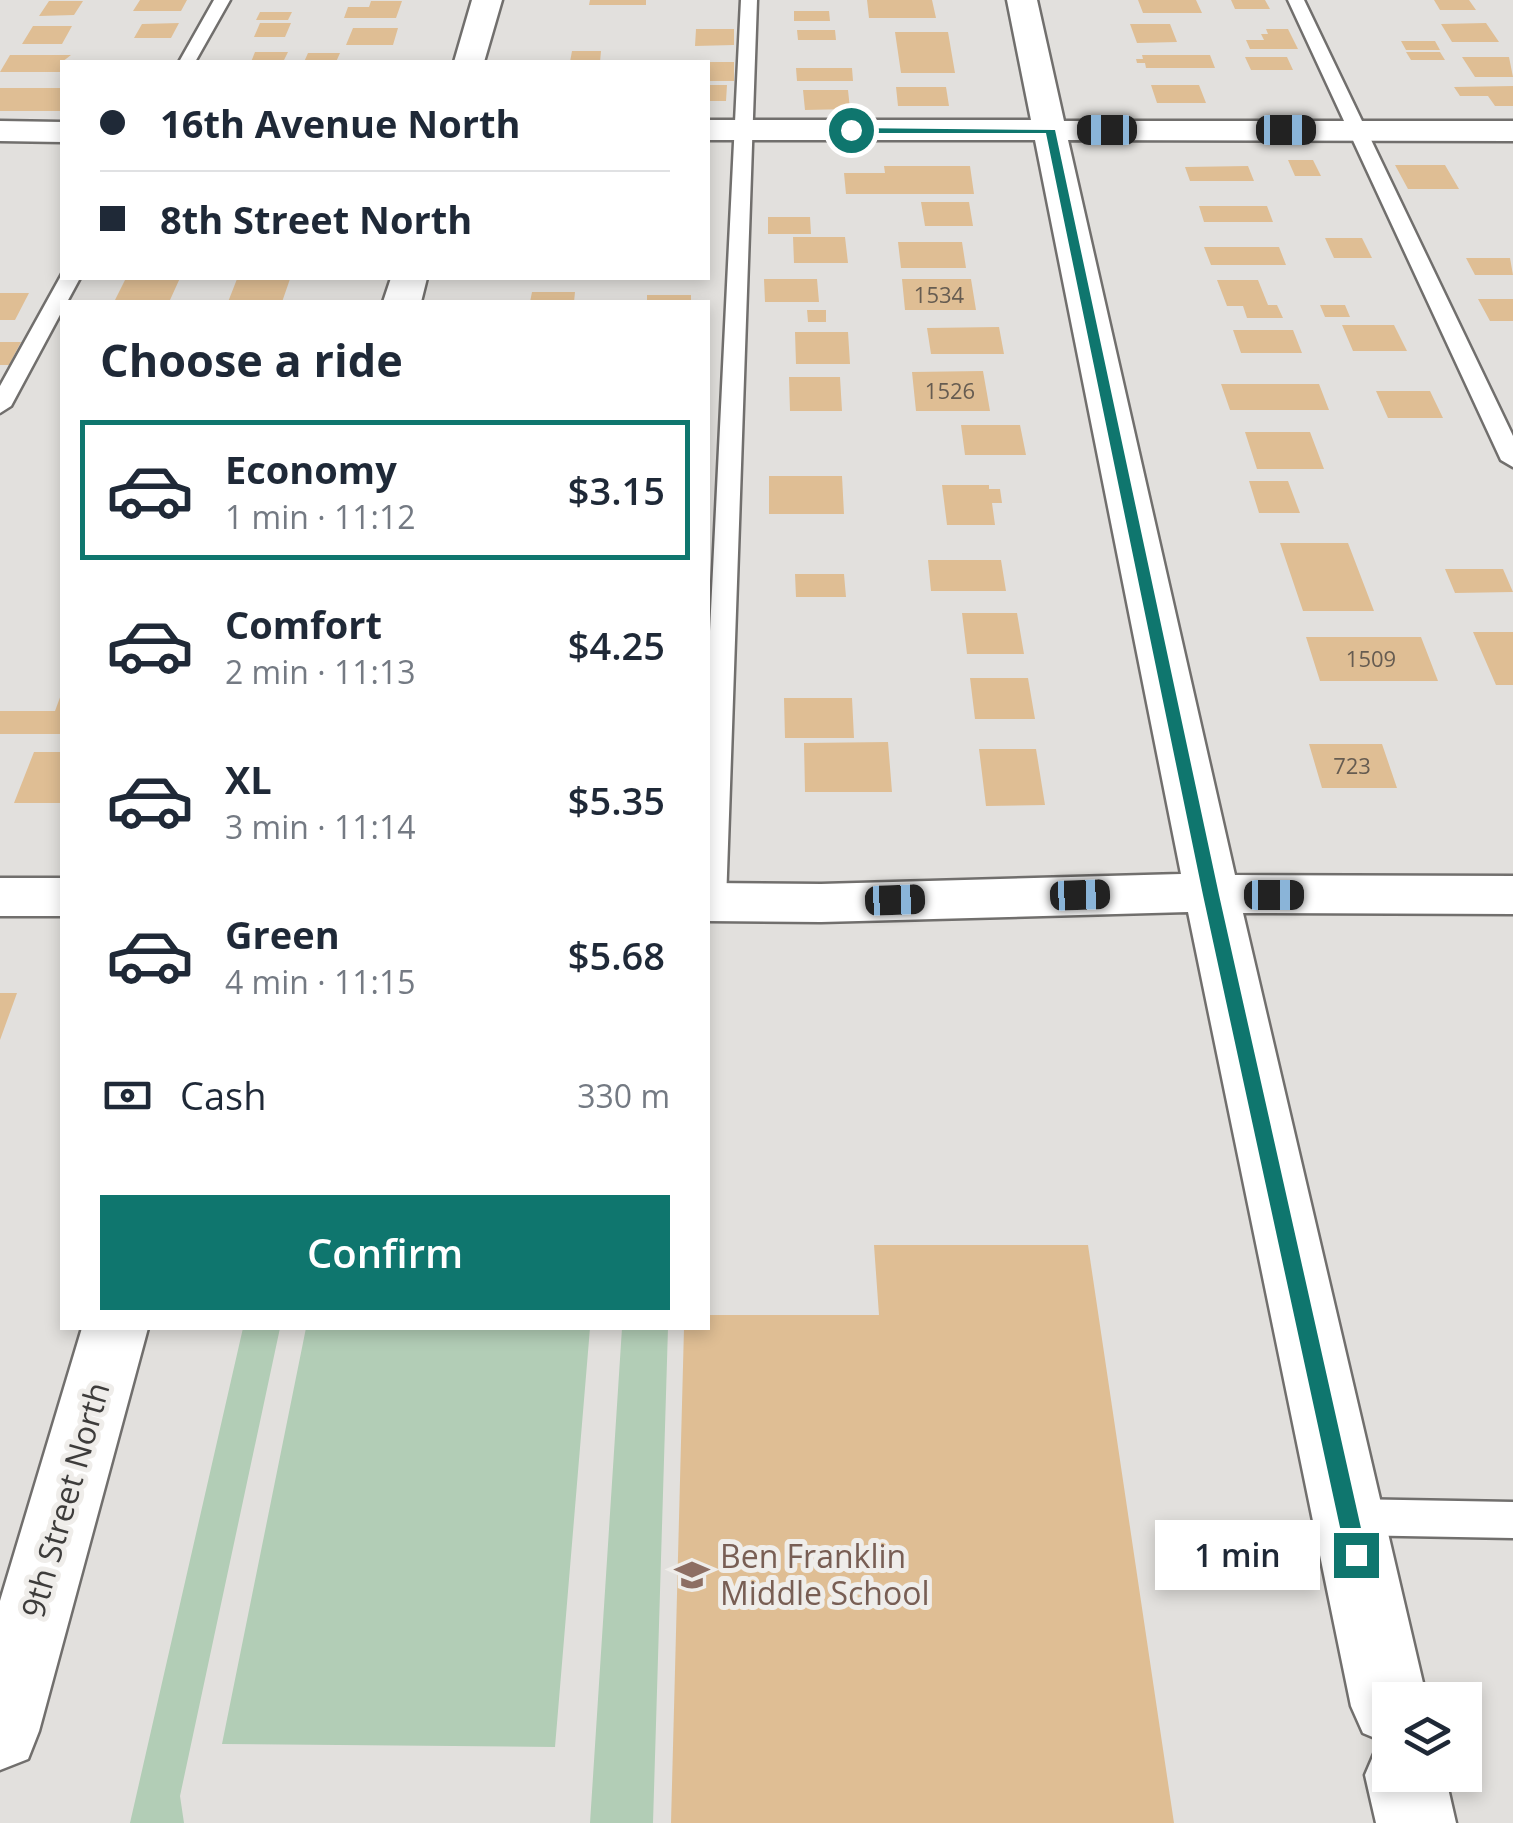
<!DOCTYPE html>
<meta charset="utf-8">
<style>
:root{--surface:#fff;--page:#f6f6f7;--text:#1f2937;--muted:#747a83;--line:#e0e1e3;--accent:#0f766e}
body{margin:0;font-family:"Open Sans",sans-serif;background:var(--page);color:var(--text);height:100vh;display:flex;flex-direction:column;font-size:38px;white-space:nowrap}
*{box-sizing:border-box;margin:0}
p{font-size:32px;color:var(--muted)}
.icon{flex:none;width:55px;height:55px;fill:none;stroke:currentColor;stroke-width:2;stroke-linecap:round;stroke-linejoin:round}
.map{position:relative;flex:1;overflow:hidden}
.drawer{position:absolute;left:60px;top:300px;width:650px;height:1030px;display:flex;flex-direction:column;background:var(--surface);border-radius:0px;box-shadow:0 5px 15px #0003}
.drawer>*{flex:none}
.guide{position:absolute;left:60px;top:60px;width:650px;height:220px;border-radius:0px;box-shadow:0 5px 15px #0003;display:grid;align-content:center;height:220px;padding:0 40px;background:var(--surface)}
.fabs{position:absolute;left:1372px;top:1682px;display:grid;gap:20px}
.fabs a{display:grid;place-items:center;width:110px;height:110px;border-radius:0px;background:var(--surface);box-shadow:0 5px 15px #0003;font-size:50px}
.end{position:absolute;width:45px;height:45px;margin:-22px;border:12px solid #0f766e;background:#fff;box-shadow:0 0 0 5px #fff}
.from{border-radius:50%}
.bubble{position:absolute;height:70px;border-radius:0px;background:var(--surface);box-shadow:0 5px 15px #0003;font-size:32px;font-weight:600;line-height:70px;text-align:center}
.car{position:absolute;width:30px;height:60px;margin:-30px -15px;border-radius:12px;box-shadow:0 0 8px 2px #0007;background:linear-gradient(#222 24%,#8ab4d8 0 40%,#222 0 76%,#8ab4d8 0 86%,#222 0)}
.guide b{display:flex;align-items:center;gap:35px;height:95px;font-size:38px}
.guide b+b{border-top:2px solid var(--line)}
.guide i{width:25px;height:25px;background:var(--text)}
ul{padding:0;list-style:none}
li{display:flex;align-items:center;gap:30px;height:140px;margin:0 20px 15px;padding:0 20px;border:5px solid transparent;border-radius:0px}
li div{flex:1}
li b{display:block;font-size:38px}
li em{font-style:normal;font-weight:600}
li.on{border-color:var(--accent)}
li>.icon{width:90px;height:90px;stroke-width:1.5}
h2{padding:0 40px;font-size:45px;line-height:120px}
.pay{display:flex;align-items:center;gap:25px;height:110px;padding:0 40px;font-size:38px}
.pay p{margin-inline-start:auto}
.action{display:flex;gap:20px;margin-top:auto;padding:20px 40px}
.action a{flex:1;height:115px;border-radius:0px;background:var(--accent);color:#fff;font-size:40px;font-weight:600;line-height:115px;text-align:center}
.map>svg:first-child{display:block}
.green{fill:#b2cdb6}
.building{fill:#dfbe94}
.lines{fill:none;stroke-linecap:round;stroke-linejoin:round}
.lane-casing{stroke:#716f6d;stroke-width:5}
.street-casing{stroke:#716f6d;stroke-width:5}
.lane{fill:#fff;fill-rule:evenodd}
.street{fill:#fff;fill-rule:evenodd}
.route{fill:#0f766e}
.labels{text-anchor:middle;stroke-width:10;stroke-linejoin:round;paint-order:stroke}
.number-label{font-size:22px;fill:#665c51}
.near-street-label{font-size:32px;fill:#3d3c3b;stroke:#efedea}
.near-education-label{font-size:32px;fill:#785e54;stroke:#efedea;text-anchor:start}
</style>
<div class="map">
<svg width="1513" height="1823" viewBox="0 0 1513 1823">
<rect width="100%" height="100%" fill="#e2e0dd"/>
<path class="green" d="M243 1328H280L180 1796 184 1823H130Z
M306 1328H590L555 1747 222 1744Z
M622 1328H668L653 1823H590Z"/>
<path class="building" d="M140 0H187L181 11H133Z
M590 0H646V5H589Z
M867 0H932L936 18H869Z
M1138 0H1196L1202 13H1143Z
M1231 0H1265L1270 9H1235Z
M1434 0H1469L1476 10H1440Z
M49 1H83L74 15 39 16Z
M371 1H402L396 18H344L348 7H369Z
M794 11H829L830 21H794Z
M260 12H292L288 20H256Z
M179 23 171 38H134L142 24Z
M260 23H291L285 37H254Z
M1486 23 1499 42H1452L1441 24Z
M1130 24H1170L1177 42 1137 43Z
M33 26H72L62 44H22Z
M353 28H398L393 45H346Z
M696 29H734V45L695 46Z
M1266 29H1288L1298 49H1250L1246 40H1264L1261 34H1268Z
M797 30H835L836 40H798Z
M895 32H948L955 73H901Z
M1401 41H1435L1440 50H1406Z
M572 51H601L600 62H570Z
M255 52H288L283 62H251Z
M1406 52H1440L1445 60H1411Z
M308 53H340L336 62H304Z
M10 55H71L62 62 61 72H0Z
M1142 55H1210L1215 68H1146L1145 63H1137L1136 59H1143Z
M1245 57H1287L1293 70H1251Z
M1462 57H1509L1513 77H1475Z
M708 62H734V81H708Z
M796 68H852L853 81H797Z
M708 85H727L726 101H708Z
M1151 85H1199L1206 103H1157Z
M1513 86V106H1495L1488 96H1460L1454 87Z
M896 87H946L949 106H898Z
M0 88H62V111H0Z
M803 90H848L850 109 805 110Z
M1288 160H1313L1321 176H1295Z
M1395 165H1445L1459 189H1408Z
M884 166H970L974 194H846L844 173H885Z
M1248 166 1254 181H1190L1185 167Z
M921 202H969L973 226H925Z
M1199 206H1267L1273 222H1204Z
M768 217H810L811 234H768Z
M793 237H845L848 263H794Z
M1325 238H1362L1372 258H1334Z
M898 242H962L966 268H901Z
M1204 247H1279L1286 265H1211Z
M1466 258H1510L1513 275H1475Z
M126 278H180L170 300H115Z
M237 279H290L282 302H228Z
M764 279H817L819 302H765Z
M902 279H971L976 310H905Z
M1217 280H1258L1268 305H1277L1283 318H1247L1243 306H1227Z
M532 292H575L574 302H530Z
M0 293H29L15 320H0Z
M647 295H691V302H647Z
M1478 299H1513V321H1490Z
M1320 305H1345L1350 317H1325Z
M807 310H826V322H808Z
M1342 325H1394L1407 351H1353Z
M999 327 1004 354H931L927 328Z
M1233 330H1293L1302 353H1241Z
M795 332H848L850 364H796Z
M0 342H21L9 365H0Z
M983 371 990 411H916L912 372Z
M789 377H840L842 411H790Z
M1221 384H1319L1329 410H1230Z
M1376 391H1430L1443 418H1388Z
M961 425H1020L1026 455H965Z
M1245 432H1310L1324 469H1257Z
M769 476H842L844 514H769Z
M1249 481H1288L1300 513H1259Z
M942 485H989V489H1000L1002 503H992L995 525H947Z
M1280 543H1348L1374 611H1303Z
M928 560H1001L1006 591H931Z
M1445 569H1503L1513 592 1455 593Z
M795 574H844L846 597H796Z
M962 613H1017L1024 654H967Z
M1473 632H1513V685H1496Z
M1306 637H1421L1438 681H1320Z
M970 678H1028L1035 719H975Z
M62 692V734H0V711H55Z
M784 698H852L854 738H785Z
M888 742 892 792H805L804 743Z
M1309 744H1382L1397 788H1322Z
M979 749H1036L1045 805 986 806Z
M34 752H62V803H14Z
M0 993H17L0 1040Z
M874 1245H1088L1174 1823H671L684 1328H708V1315H879Z"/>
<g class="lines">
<g class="lane-casing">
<path id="lane" d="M214 0H230L195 62H179Z
M741 0H757L726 902 722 909 708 911V672Z
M1288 0H1304L1513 436V467L1501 460Z
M62 274V278H80L67 302H62V311L11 406 0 413V386Z
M1348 1499 1513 1502V1538L1348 1535 1334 1530 1328 1517 1334 1504Z"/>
</g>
<g class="street-casing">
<path id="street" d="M472 0H502L484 62H454Z
M1007 0H1037L1064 121H1513V141L1068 140 1235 875 1513 876V914L1243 913 1427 1700H1390V1775H1445L1456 1823H1376L1365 1775 1377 1747 1387 1743 1363 1733 1351 1706 1188 912 821 922 708 921V883L821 884 1181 874 1035 140H708V120H1031Z
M0 121 62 122V142L0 141Z
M391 278H427L421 302H383Z
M0 878H62V916H0Z
M82 1328H148L39 1731 28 1759 0 1770V1601Z"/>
</g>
<use href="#lane" class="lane"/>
<use href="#street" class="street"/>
</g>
<path class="route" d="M847 128 1055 130 1219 895 1367 1555 1364 1562 1356 1565 1349 1562 1346 1555 1203 895 1046 133H851Z"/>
<defs>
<g id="school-bare" transform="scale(2.7)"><path d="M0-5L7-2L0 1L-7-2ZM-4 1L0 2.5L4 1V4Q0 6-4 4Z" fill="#8d6e63" stroke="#efedea" stroke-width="2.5" paint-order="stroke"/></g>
</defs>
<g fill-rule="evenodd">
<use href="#school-bare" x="692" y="1575"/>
</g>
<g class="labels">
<g class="number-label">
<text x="939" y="303">1534</text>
<text x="950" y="399">1526</text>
<text x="1371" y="667">1509</text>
<text x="1352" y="774">723</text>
</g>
<g class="near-street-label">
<text transform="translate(66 1500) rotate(-74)" y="11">9th Street North</text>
</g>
<g class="near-education-label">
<text x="720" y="1568">Ben Franklin<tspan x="720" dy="37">Middle School</tspan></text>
</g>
</g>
</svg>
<div class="fabs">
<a><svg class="icon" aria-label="layers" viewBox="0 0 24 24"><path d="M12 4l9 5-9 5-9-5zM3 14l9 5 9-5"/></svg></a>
</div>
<i class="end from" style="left:851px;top:130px"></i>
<i class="end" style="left:1356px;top:1555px"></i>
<div class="bubble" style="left:1155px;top:1520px;width:165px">1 min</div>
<i class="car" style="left:1107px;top:130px;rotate:270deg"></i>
<i class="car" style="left:1286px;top:130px;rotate:90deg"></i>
<i class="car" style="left:1080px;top:895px;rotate:88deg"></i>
<i class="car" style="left:1274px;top:895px;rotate:90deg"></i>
<i class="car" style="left:895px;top:900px;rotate:88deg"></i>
<div class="guide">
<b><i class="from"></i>16th Avenue North</b>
<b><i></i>8th Street North</b>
</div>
<section class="drawer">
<h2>Choose a ride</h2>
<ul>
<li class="on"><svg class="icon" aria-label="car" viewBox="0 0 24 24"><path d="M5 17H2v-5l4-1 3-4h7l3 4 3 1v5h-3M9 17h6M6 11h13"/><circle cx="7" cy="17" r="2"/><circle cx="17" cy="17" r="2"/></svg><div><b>Economy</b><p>1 min · 11:12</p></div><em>$3.15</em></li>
<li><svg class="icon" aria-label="car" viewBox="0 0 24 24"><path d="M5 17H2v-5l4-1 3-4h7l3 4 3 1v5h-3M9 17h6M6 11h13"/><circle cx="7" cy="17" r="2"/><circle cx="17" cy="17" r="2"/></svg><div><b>Comfort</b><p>2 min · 11:13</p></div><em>$4.25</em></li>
<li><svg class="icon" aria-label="car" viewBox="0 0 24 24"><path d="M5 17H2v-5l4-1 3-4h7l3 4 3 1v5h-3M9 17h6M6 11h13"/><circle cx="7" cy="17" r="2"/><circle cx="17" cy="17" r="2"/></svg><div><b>XL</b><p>3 min · 11:14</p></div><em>$5.35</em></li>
<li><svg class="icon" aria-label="car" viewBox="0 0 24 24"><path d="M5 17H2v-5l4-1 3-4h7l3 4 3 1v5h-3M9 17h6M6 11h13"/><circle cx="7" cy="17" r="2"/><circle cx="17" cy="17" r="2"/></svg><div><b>Green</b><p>4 min · 11:15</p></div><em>$5.68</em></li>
</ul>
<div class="pay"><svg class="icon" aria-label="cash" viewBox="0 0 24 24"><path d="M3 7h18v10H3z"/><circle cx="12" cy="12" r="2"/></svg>Cash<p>330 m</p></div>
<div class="action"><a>Confirm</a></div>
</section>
</div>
